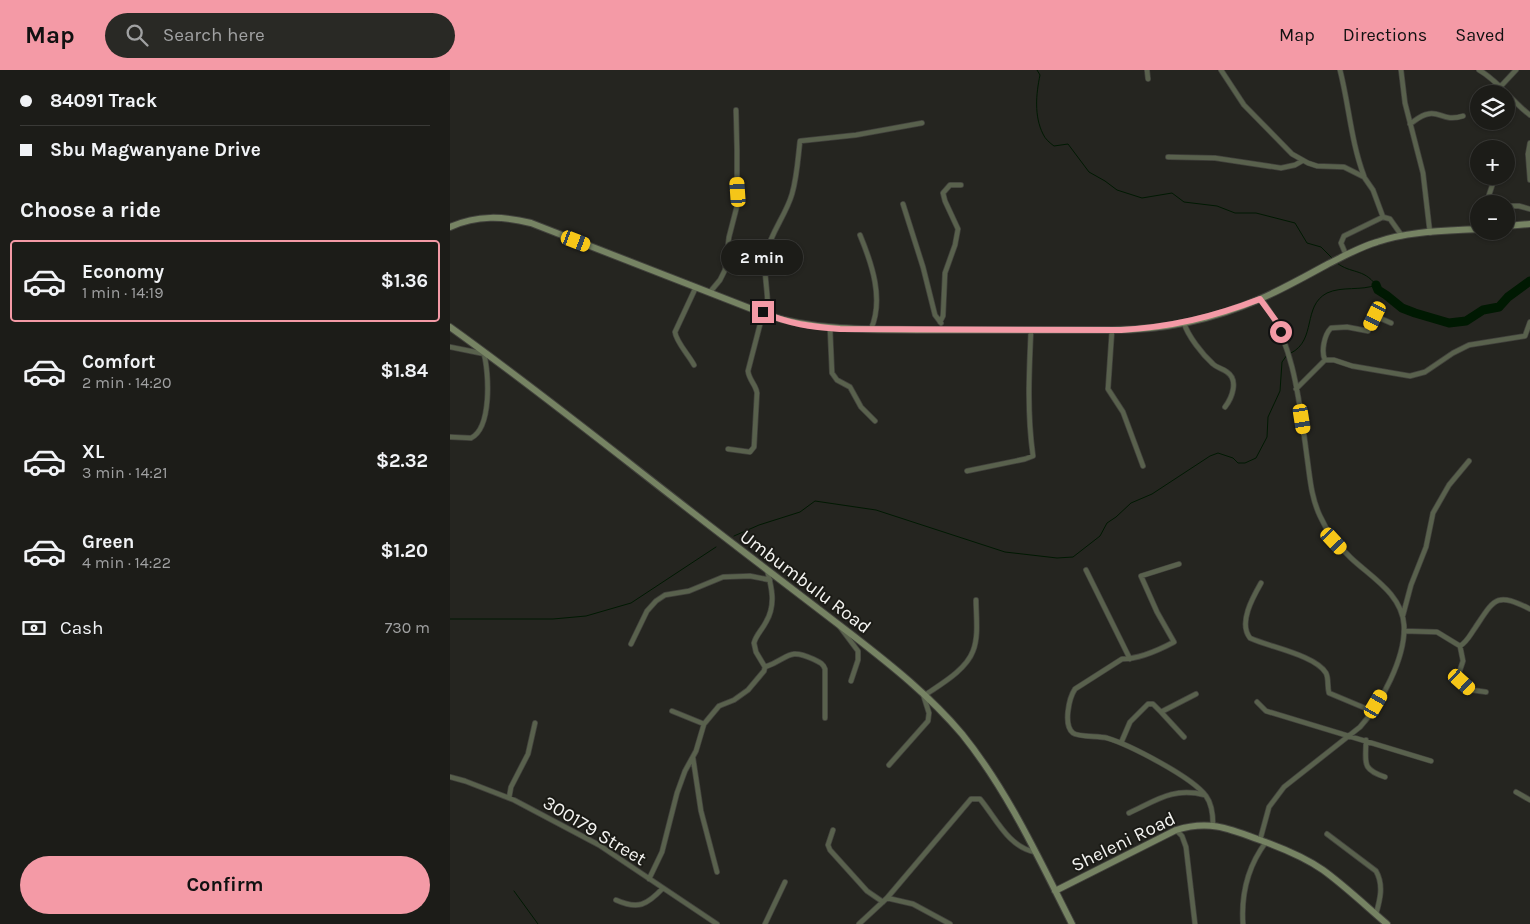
<!DOCTYPE html>
<meta charset="utf-8">
<style>
:root{--surface:#1c1c18;--page:#292925;--text:#f1f3f6;--muted:#a0a1a2;--line:#3a3a37;--accent:#f49aa6}
body{margin:0;font-family:Karla,sans-serif;background:var(--page);color:var(--text);height:100vh;display:flex;flex-direction:column;font-size:19px;white-space:nowrap}
*{box-sizing:border-box;margin:0}
p{font-size:16px;color:var(--muted)}
.icon{flex:none;width:28px;height:28px;fill:none;stroke:currentColor;stroke-width:2;stroke-linecap:round;stroke-linejoin:round}
.map{position:relative;flex:1;overflow:hidden}
.details{display:flex;flex-direction:column;background:var(--surface);width:450px}
.details>*{flex:none}
.top-card{display:grid;align-content:center;height:110px;padding:0 20px;background:var(--surface)}
.tools{position:absolute;left:1020px;top:15px;display:grid;gap:10px}
.tools a{display:grid;place-items:center;width:45px;height:45px;border-radius:50%;background:var(--surface);box-shadow:0 1px 4px #0004,0 0 0 1px var(--line);font-size:25px}
.end{position:absolute;width:22px;height:22px;margin:-11px;border:6px solid #f49aa6;background:#111;box-shadow:0 0 0 2px #111}
.from{border-radius:50%}
.bubble{position:absolute;height:35px;border-radius:18px;background:var(--surface);box-shadow:0 1px 4px #0004,0 0 0 1px var(--line);font-size:16px;font-weight:700;line-height:35px;text-align:center}
.car{position:absolute;width:15px;height:30px;margin:-15px -8px;border-radius:6px;box-shadow:0 0 4px 1px #0007;background:linear-gradient(#f5c518 24%,#345 0 40%,#f5c518 0 76%,#345 0 86%,#f5c518 0)}
.top-card b{display:flex;align-items:center;gap:18px;height:48px;font-size:19px}
.top-card b+b{border-top:1px solid var(--line)}
.top-card i{width:12px;height:12px;background:var(--text)}
ul{padding:0;list-style:none}
li{display:flex;align-items:center;gap:15px;height:82px;margin:0 10px 8px;padding:0 10px;border:2px solid transparent;border-radius:5px}
li div{flex:1}
li b{display:block;font-size:19px}
li em{font-style:normal;font-weight:700}
li.active{border-color:var(--accent)}
li>.icon{width:45px;height:45px;stroke-width:1.5}
h2{padding:0 20px;font-size:22px;line-height:60px}
.pay{display:flex;align-items:center;gap:12px;height:55px;padding:0 20px;font-size:19px}
.pay p{margin-inline-start:auto}
.cta{display:flex;gap:10px;margin-top:auto;padding:10px 20px}
.cta a{flex:1;height:58px;border-radius:30px;background:var(--accent);color:#111;font-size:20px;font-weight:700;line-height:58px;text-align:center}
header{display:flex;align-items:center;gap:30px;box-sizing:border-box;height:70px;padding:0 25px;background:var(--accent);color:#111}
header strong{font-size:24px}
nav{display:flex;gap:28px;margin-inline-start:auto;font-size:18px}
.search{width:350px;height:45px;background:var(--page);display:flex;align-items:center;gap:12px;box-sizing:border-box;padding:0 18px;border-radius:28px;color:var(--muted);font-size:19px}
main{display:flex;flex:1;min-height:0}
.map>svg:first-child{display:block}
.lines{fill:none;stroke-linecap:round;stroke-linejoin:round}
.stream{stroke:#001902;stroke-width:1}
.river{stroke:#001902;stroke-width:9}
.street-casing{stroke:#42423d;stroke-width:6}
.secondary-casing{stroke:#42423d;stroke-width:8}
.street{stroke:#59614d;stroke-width:4.5}
.secondary{stroke:#768363;stroke-width:6}
.route{stroke:#f49aa6;stroke-width:6}
.labels{text-anchor:middle;stroke-width:4;stroke-linejoin:round;paint-order:stroke}
.street-label{font-size:19px;fill:#f4f4f1;stroke:#1b1b16}
</style>
<header>
<strong>Map</strong>
<div class="search"><svg class="icon" aria-label="search" viewBox="0 0 24 24"><circle cx="10" cy="10" r="6"/><path d="M15 15l6 6"/></svg>Search here</div>
<nav><a>Map</a><a>Directions</a><a>Saved</a></nav>
</header>
<main>
<section class="details">
<div class="top-card">
<b><i class="from"></i>84091 Track</b>
<b><i></i>Sbu Magwanyane Drive</b>
</div>
<h2>Choose a ride</h2>
<ul>
<li class="active"><svg class="icon" aria-label="car" viewBox="0 0 24 24"><path d="M5 17H2v-5l4-1 3-4h7l3 4 3 1v5h-3M9 17h6M6 11h13"/><circle cx="7" cy="17" r="2"/><circle cx="17" cy="17" r="2"/></svg><div><b>Economy</b><p>1 min · 14:19</p></div><em>$1.36</em></li>
<li><svg class="icon" aria-label="car" viewBox="0 0 24 24"><path d="M5 17H2v-5l4-1 3-4h7l3 4 3 1v5h-3M9 17h6M6 11h13"/><circle cx="7" cy="17" r="2"/><circle cx="17" cy="17" r="2"/></svg><div><b>Comfort</b><p>2 min · 14:20</p></div><em>$1.84</em></li>
<li><svg class="icon" aria-label="car" viewBox="0 0 24 24"><path d="M5 17H2v-5l4-1 3-4h7l3 4 3 1v5h-3M9 17h6M6 11h13"/><circle cx="7" cy="17" r="2"/><circle cx="17" cy="17" r="2"/></svg><div><b>XL</b><p>3 min · 14:21</p></div><em>$2.32</em></li>
<li><svg class="icon" aria-label="car" viewBox="0 0 24 24"><path d="M5 17H2v-5l4-1 3-4h7l3 4 3 1v5h-3M9 17h6M6 11h13"/><circle cx="7" cy="17" r="2"/><circle cx="17" cy="17" r="2"/></svg><div><b>Green</b><p>4 min · 14:22</p></div><em>$1.20</em></li>
</ul>
<div class="pay"><svg class="icon" aria-label="cash" viewBox="0 0 24 24"><path d="M3 7h18v10H3z"/><circle cx="12" cy="12" r="2"/></svg>Cash<p>730 m</p></div>
<div class="cta"><a>Confirm</a></div>
</section>
<div class="map">
<svg width="1080" height="854" viewBox="0 0 1080 854">
<rect width="100%" height="100%" fill="#252520"/>
<g class="lines">
<path class="stream" d="M587 0 590 5C586 24 584 46 593 64 595 69 600 73 604 76L618 74 639 102 655 111 667 120 692 128 722 123 734 132 767 136 785 143H806L845 153 857 173 871 177 882 188
M841 283C867 270 852 236 877 223 892 216 911 221 926 215 913 198 901 204 887 193
M284 466 309 455 350 442 365 431 426 440 555 482 607 488 623 487 650 466 657 453 666 447 681 433 702 424 760 386 768 383 783 388 788 393H795L806 388 817 367 818 347 830 321 832 292 837 285
M0 549H103L136 546 181 533 266 477
M64 821 88 854"/>
<path class="river" d="M926 215 928 220 936 225 952 238 965 243 999 253 1016 251 1033 240 1049 237 1058 227 1080 211"/>
<g class="street-casing">
<path id="street" d="M697 0 698 9
M771 0 794 35 842 84 858 93 867 96 894 97 914 107 923 120 933 147 940 149 952 166
M890 0C899 35 901 72 914 106
M951 0 955 33 973 103 980 163
M1029 0C1050 12 1061 31 1080 45
M1051 16 1066 0
M960 54C966 50 971 45 978 44 990 41 994 52 1013 46
M1080 73 1078 84 1080 110
M718 87 765 88 831 98 845 95 852 91
M453 134 473 197 485 245 491 253
M1036 134 1045 107
M1056 136H1069L1080 139
M410 165C422 194 434 229 421 259
M896 185 891 173 894 166 933 147
M260 222 270 210 275 200 279 167 287 136V80L286 40
M317 245C320 224 312 204 316 184 321 162 336 145 342 124 347 107 348 88 350 71L406 65 472 53
M490 252 493 246 495 203 505 175 508 159 495 131 493 123 500 115H511
M734 253C738 266 752 284 763 294 767 298 772 298 777 302 789 310 782 328 775 337
M380 258 382 303 387 310 400 317 411 337 425 351
M662 260 658 319 673 342 693 396
M0 277 35 284
M875 290C871 282 874 265 881 258L897 257 918 261 925 246 941 253
M244 295C239 285 226 272 225 262L246 217
M846 319 875 290H884L902 296 960 306 975 302 1003 283 1019 275 1075 266 1080 252
M0 367 21 368C42 358 39 303 34 284
M278 379 300 382 304 377 307 323C306 315 299 310 298 301L313 243
M517 401 575 389 583 386C577 343 579 303 581 260
M729 494 691 506 707 542 724 572C709 580 690 589 672 589L625 619C619 628 613 655 623 663 628 667 648 666 657 668 680 675 742 707 756 726 762 734 763 745 763 755
M636 500 680 589
M811 513C803 527 788 553 800 568 819 577 865 585 876 603 879 609 877 616 879 623L922 641
M953 545 961 515 976 477 983 443 999 415 1019 391
M390 557 408 581V590L401 611
M954 561 987 562 1010 576C1017 572 1020 565 1025 558 1045 528 1046 522 1080 539
M181 574 197 541 206 531 215 525 239 521 273 507 300 506 320 510
M1010 576 1013 591 1009 603 1010 610 1022 620 1036 622
M315 597C339 589 337 577 363 589 369 592 373 593 375 599V648
M475 625C491 614 516 600 523 581 529 566 526 546 526 530
M807 632 816 641 981 691
M222 641 254 654
M711 642 734 667
M916 670C916 693 911 699 935 707
M671 673 680 652 698 634H703L711 642 746 624
M243 688 251 741 267 802
M439 695 478 651 479 643 473 624
M0 707 15 711 64 730 149 775 267 854
M1066 722 1080 730
M59 728 61 717 78 684 85 653
M679 743C707 730 723 717 755 725
M383 760 378 775 380 780 417 821 433 832
M726 760 732 766 736 777 745 854
M877 764 926 801C934 815 930 830 926 844
M810 770 819 737 834 717 910 657C931 634 956 587 954 555 952 524 921 507 901 488 888 476 877 462 870 446 861 427 860 408 857 387 850 336 844 270 811 229
M199 809 212 782 227 723 235 701 246 681 254 654 269 636 284 630 298 620 314 601 315 597 306 582 304 573C306 565 312 560 316 552 326 535 322 518 317 500
M437 828 463 834 500 854
M166 830C188 840 197 835 213 818
M315 854 335 812
M409 854 437 828 521 729H530C546 748 558 777 585 782
M793 854C791 824 798 796 816 772"/>
</g>
<g class="secondary-casing">
<path id="secondary" d="M1056 156 1080 154
M0 157C27 145 53 146 81 153L317 245C370 262 424 259 479 260 540 260 601 260 662 260 712 260 764 249 810 229 833 219 856 206 878 194 894 186 910 177 927 172 959 161 995 161 1029 159
M0 257C99 328 193 405 290 479 327 507 364 536 401 564 441 595 480 626 512 664 558 721 589 789 622 854
M605 821 726 760C758 750 778 758 807 769 830 777 853 786 873 800 895 816 916 836 937 854"/>
</g>
<use href="#street" class="street"/>
<use href="#secondary" class="secondary"/>
</g>
<g class="lines">
<path class="route" d="M313 242C336 254 364 257 390 259L671 260C721 257 763 247 810 229L826 251 831 262"/>
</g>
<g class="labels">
<g class="street-label">
<text transform="translate(356 511) rotate(37)" y="7">Umbumbulu Road</text>
<text transform="translate(145 760) rotate(31)" y="7">300179 Street</text>
<text transform="translate(673 771) rotate(-26)" y="7">Sheleni Road</text>
</g>
</g>
</svg>
<div class="tools">
<a><svg class="icon" aria-label="layers" viewBox="0 0 24 24"><path d="M12 4l9 5-9 5-9-5zM3 14l9 5 9-5"/></svg></a>
<a>+</a>
<a>−</a>
</div>
<i class="end from" style="left:831px;top:262px"></i>
<i class="end" style="left:313px;top:242px"></i>
<div class="bubble" style="left:271px;top:170px;width:82px">2 min</div>
<i class="car" style="left:288px;top:122px;rotate:356deg"></i>
<i class="car" style="left:126px;top:171px;rotate:111deg"></i>
<i class="car" style="left:925px;top:246px;rotate:206deg"></i>
<i class="car" style="left:852px;top:349px;rotate:171deg"></i>
<i class="car" style="left:884px;top:471px;rotate:137deg"></i>
<i class="car" style="left:1012px;top:612px;rotate:132deg"></i>
<i class="car" style="left:926px;top:634px;rotate:30deg"></i>
</div>
</main>
